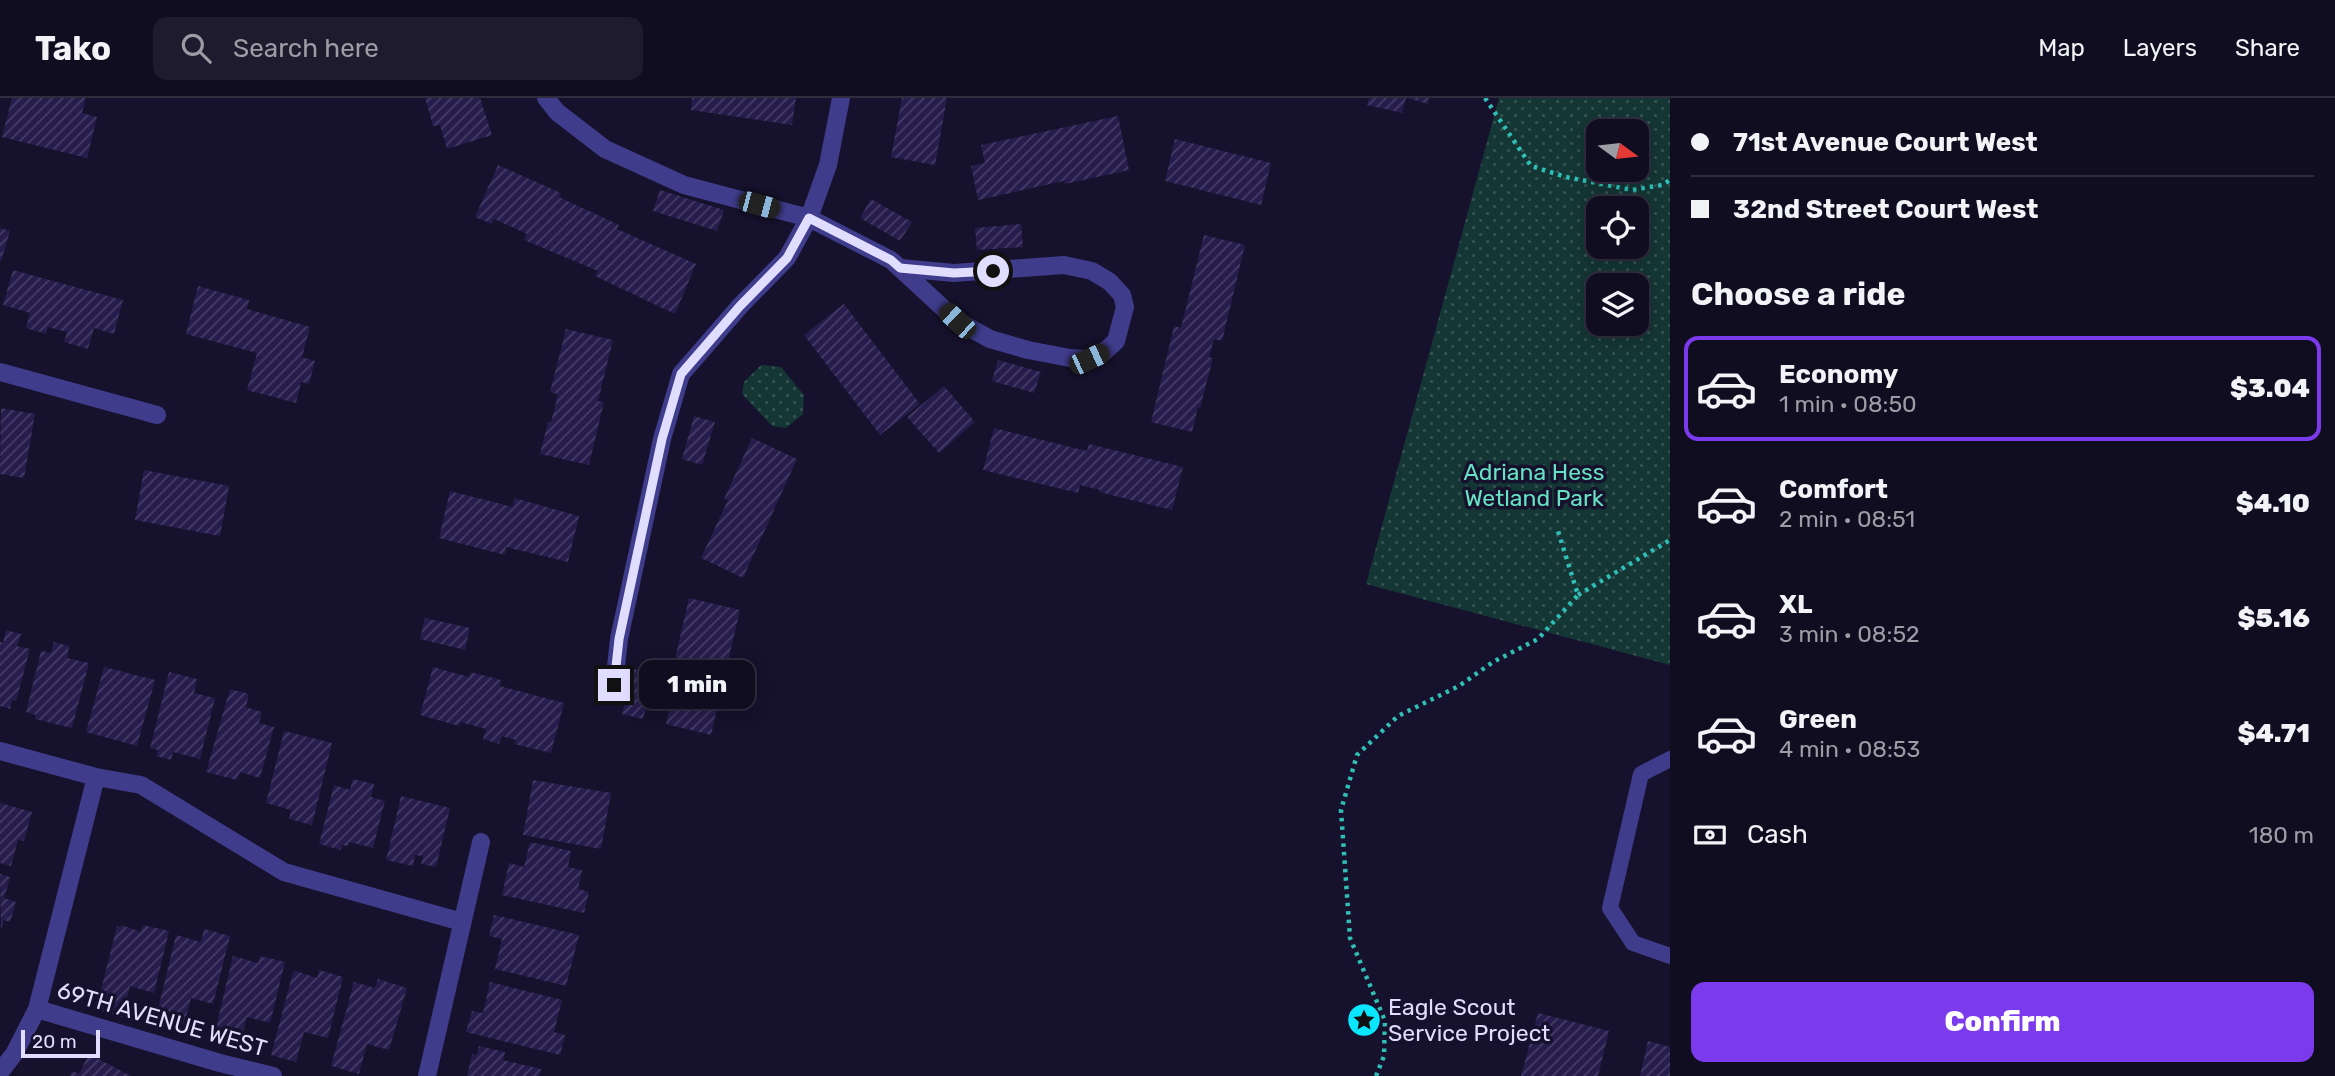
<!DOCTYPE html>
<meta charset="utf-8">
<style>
:root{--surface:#100d21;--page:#1e1b2e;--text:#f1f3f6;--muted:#9c9ca5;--line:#302d3f;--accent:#7c3aed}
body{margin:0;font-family:Rubik,sans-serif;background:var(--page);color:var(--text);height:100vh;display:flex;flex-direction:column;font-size:26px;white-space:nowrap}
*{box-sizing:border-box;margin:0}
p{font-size:23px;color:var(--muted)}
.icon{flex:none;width:38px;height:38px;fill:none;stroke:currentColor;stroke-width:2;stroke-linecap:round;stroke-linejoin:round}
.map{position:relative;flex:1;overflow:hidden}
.sheet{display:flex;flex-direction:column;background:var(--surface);width:665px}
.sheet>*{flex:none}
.hud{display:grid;align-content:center;height:154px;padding:0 21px;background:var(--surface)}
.needle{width:46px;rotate:105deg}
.fabs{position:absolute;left:1586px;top:21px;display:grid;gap:14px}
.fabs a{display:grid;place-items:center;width:63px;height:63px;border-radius:14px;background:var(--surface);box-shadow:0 4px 18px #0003,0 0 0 2px var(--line);font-size:35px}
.scale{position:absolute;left:21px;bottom:18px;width:79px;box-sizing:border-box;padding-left:7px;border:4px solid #e0ddff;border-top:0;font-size:19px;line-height:24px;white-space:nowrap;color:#e0ddff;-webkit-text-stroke:5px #16112c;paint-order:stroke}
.end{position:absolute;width:32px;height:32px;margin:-16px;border:9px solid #e0ddff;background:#111;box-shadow:0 0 0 4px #111}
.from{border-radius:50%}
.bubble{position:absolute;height:49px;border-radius:14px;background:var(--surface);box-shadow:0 4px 18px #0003,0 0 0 2px var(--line);font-size:23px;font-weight:800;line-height:49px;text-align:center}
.car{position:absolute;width:21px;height:42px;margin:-21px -10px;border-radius:9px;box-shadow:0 0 5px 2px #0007;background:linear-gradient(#222 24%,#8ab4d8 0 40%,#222 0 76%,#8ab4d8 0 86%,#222 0)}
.hud b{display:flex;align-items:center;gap:24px;height:66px;font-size:26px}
.hud b+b{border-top:2px solid var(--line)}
.hud i{width:18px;height:18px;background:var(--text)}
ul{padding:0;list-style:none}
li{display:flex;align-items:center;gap:21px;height:105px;margin:0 14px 10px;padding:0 7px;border:4px solid transparent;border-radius:14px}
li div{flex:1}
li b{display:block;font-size:26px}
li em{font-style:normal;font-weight:800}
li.active{border-color:var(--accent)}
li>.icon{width:63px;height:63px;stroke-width:1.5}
h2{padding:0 21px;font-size:32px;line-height:84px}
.pay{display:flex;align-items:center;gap:18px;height:77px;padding:0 21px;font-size:26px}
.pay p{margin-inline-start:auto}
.primary-button{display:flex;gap:14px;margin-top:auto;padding:14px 21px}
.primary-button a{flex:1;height:80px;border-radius:14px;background:var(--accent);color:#fff;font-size:28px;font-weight:800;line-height:80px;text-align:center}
header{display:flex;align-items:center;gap:42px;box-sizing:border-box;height:98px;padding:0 35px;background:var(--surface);border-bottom:2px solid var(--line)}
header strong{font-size:33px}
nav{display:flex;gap:38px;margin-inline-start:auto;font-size:24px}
.search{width:490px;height:63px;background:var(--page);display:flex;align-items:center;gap:18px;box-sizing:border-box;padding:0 24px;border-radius:14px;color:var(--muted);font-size:26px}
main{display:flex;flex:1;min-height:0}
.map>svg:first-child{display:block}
.park{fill:url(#park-dots);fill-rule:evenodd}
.building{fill:url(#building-hatch)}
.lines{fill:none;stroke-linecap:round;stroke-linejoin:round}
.path{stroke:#30bfb6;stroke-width:4.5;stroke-dasharray:3.5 5;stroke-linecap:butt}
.lane{stroke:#3f3c8b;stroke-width:16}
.street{stroke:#3f3c8b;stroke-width:18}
.route{stroke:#e0ddff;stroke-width:9}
.labels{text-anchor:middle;stroke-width:7;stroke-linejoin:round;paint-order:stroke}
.park-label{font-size:23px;fill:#66e2c2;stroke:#16112c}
.poi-label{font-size:23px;fill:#e0ddff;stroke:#16112c;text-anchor:start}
.street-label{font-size:23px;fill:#e0ddff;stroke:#16112c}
</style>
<header>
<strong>Tako</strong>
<div class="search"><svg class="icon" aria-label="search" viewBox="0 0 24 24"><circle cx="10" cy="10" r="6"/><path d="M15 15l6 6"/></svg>Search here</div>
<nav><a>Map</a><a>Layers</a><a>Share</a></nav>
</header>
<main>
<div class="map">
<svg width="1670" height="978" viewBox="0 0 1670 978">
<defs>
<pattern id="park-dots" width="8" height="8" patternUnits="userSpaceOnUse" patternTransform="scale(1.75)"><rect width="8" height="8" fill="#143635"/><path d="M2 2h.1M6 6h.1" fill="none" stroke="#365353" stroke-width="1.8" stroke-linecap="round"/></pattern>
<pattern id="building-hatch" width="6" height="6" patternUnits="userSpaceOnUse" patternTransform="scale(1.75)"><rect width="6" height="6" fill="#271d4d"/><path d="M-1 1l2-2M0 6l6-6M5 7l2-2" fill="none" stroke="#463d68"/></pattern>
</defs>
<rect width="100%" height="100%" fill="#16112c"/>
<path class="park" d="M1499 0H1670V567L1366 486ZM1598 33H1636V72H1598ZM1598 110H1636V149H1598ZM1598 187H1636V226H1598Z
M761 267 781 269 804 297 803 316 786 330 772 328 742 296 744 284Z"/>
<path class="building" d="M12 0H86L82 15 97 19 87 60 2 39Z
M425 0H480L492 37 447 51 440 27 433 28Z
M692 0H796L792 27 691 12Z
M902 0H947L935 67 891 59Z
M1369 0H1406L1402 15 1367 7Z
M1407 0H1429L1428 6Z
M1118 18 1129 72 1065 86 1064 83 978 102 971 68 985 65 981 47Z
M1175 41 1271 65 1261 107 1165 83Z
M498 67 561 95 559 99 619 127 617 131 696 166 675 216 595 178 598 173 524 142 527 136 494 121 492 126 475 119Z
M660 92 724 112 717 133 653 113Z
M871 101 912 124 900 143 860 120Z
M1021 126 1023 149 977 152 975 130Z
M0 130 10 133 1 163H0Z
M1204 137 1245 147 1222 243 1214 241 1209 259 1213 260 1200 310 1198 309 1192 334 1151 324 1174 228 1181 230Z
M13 172 123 202 114 236 94 230 88 251 64 244 67 234 48 229 46 236 26 230 30 215 3 207Z
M198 188 249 202 247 211 310 229 302 259 315 263 309 286 301 284 296 305 247 292 257 255 186 236Z
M844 206 920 306 880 337 804 237Z
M566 231 613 242 598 303 604 304 589 367 540 356 548 324H551L558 296 550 294Z
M998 262 1041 274 1034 295 992 283Z
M944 288 975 324 939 355 907 319Z
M1 310 35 316 24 380 0 376Z
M694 318 715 324 702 367 682 361Z
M994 330 1087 353 1089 346 1183 369 1172 412 1099 394 1100 392 1080 387 1078 395 983 372Z
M752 340 797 361 743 480 701 460 728 402 724 401Z
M144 372 229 388 220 438 135 422Z
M450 393 513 409 514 400 579 418 568 464 506 449 505 457 439 440Z
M689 500 740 512 711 637 666 626 680 567 674 565Z
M425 520 470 530 465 552 420 541Z
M6 532 21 536 17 548 30 551 16 603 12 602 10 611 0 608V544L3 545Z
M54 544 69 548 67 560 89 565 72 630 35 621 36 617 26 614 41 553 51 555Z
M104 569 155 582 137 648 86 634Z
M433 569 469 579 471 574 501 582 500 588 564 605 551 655 514 646 516 642 502 638 499 646 483 641 486 631 460 624 459 628 420 617Z
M633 571 655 576 643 621 622 616Z
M169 574 197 581 194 595 215 600 200 661 173 654 171 662 156 658 158 652 150 650Z
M230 591 249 596 246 609 262 614 259 625 274 629 260 680 240 674 237 682 206 674Z
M284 633 332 645 312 727 289 721 291 712 266 705Z
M353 681 374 686 371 699 385 703 373 750 349 744 348 748 342 747 341 752 319 746 334 687 350 692Z
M533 682 611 695 601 751 523 737Z
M401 698 450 710 436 769 421 766 423 758 415 757 413 768 386 762Z
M0 705 32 714 24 743 18 742 11 768 0 765Z
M530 744 571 753 568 769 582 772 578 791 589 794 584 815 502 797 509 765 524 769Z
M0 776 10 779 4 800 16 804 10 824 4 822 1 832Z
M494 817 579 837 566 888 495 871 502 841 489 838Z
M121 827 141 834 143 827 169 833 154 895 130 888 122 919 96 912 117 828 121 829Z
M204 831 230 838 213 906 191 900 184 927 156 920 176 837 201 844Z
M233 858 258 865 260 858 285 864 270 925 247 919 239 949 213 942Z
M319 872 343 879 328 940 304 934 296 964 271 957 293 874 296 873 317 880Z
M378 881 407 890 389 952 367 946 359 976 331 968 354 884 375 890Z
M490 884 562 902 554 934 565 937 560 957 466 934 472 913 483 915Z
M1538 915 1609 933 1598 978H1521Z
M1648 943 1670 949V978H1640Z
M479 948 505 954 503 962 541 971 539 978H467L472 956 477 957Z
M89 956 131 978H70L72 973 79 976Z"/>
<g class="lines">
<path class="path" d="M1485 0 1531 68 1566 79 1632 92 1662 87 1670 82
M1578 497 1670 442
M1376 978 1384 958 1385 923 1350 840 1341 712 1357 657 1398 618 1459 588 1493 564 1538 541 1578 497 1558 433"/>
<path class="lane" d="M1670 661 1641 676 1610 810 1633 845 1670 858"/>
<path class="street" d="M546 0 557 14 605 51 684 87 809 120 891 162 957 223 990 241 1028 252 1070 260 1089 261 1104 254 1116 243 1125 209 1122 197 1110 184 1092 173 1064 167 954 175 900 170
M0 274 157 317
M614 587 619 541 662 341 681 276 740 208 787 160 809 120 828 67 841 0
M0 653 96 679 141 687 284 774 462 824
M37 911 220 965 273 978
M0 974 14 956 37 911 96 679
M427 978 481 744"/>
</g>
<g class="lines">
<path class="route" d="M614 587 619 541 662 341 681 276 740 208 787 160 809 120 891 162 900 170 954 175 993 173"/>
</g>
<defs>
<g id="sight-disc" transform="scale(1.75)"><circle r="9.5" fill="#09e7ff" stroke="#16112c"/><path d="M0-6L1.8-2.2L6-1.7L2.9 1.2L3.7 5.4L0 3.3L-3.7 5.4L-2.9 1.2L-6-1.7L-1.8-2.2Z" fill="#111"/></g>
</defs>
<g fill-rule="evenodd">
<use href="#sight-disc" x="1364" y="922"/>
</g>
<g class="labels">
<g class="park-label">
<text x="1534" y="382">Adriana Hess<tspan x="1534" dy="26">Wetland Park</tspan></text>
</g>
<g class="poi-label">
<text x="1388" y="917">Eagle Scout<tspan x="1388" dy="26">Service Project</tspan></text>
</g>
<g class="street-label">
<text transform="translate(162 921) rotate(16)" y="8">69TH AVENUE WEST</text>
</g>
</g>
</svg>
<div class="fabs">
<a><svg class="needle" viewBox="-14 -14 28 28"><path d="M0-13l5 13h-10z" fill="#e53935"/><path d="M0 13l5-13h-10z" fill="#9c9ca5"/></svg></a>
<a><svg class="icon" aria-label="locate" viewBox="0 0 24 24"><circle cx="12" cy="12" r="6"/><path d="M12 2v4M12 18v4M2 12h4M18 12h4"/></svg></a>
<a><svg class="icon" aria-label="layers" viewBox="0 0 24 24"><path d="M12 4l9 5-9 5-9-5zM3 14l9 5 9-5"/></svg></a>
</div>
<div class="scale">20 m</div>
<i class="end from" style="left:993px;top:173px"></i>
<i class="end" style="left:614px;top:587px"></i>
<div class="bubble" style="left:639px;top:562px;width:116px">1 min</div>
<i class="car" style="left:759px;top:107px;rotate:105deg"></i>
<i class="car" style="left:957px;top:223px;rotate:313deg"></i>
<i class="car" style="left:1089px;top:261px;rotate:65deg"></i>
</div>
<section class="sheet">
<div class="hud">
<b><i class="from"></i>71st Avenue Court West</b>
<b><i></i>32nd Street Court West</b>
</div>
<h2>Choose a ride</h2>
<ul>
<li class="active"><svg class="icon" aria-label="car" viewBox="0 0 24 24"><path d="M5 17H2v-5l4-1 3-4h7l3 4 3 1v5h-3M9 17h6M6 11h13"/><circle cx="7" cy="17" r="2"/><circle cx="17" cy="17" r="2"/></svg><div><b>Economy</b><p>1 min · 08:50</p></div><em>$3.04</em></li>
<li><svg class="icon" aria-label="car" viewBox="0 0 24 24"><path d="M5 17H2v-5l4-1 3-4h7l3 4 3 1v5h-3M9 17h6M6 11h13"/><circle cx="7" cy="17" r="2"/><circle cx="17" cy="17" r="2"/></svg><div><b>Comfort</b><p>2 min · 08:51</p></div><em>$4.10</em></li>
<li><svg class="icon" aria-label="car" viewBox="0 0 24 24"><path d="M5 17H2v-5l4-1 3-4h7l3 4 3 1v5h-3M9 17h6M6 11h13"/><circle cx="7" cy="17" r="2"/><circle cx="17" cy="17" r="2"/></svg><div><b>XL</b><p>3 min · 08:52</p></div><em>$5.16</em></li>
<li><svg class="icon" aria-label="car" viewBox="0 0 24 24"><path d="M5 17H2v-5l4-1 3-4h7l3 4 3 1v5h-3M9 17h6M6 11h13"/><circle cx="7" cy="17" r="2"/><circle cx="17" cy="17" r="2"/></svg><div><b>Green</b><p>4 min · 08:53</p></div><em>$4.71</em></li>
</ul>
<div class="pay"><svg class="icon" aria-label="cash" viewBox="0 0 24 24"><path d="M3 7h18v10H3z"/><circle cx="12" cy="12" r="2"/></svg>Cash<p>180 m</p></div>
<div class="primary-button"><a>Confirm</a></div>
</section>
</main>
